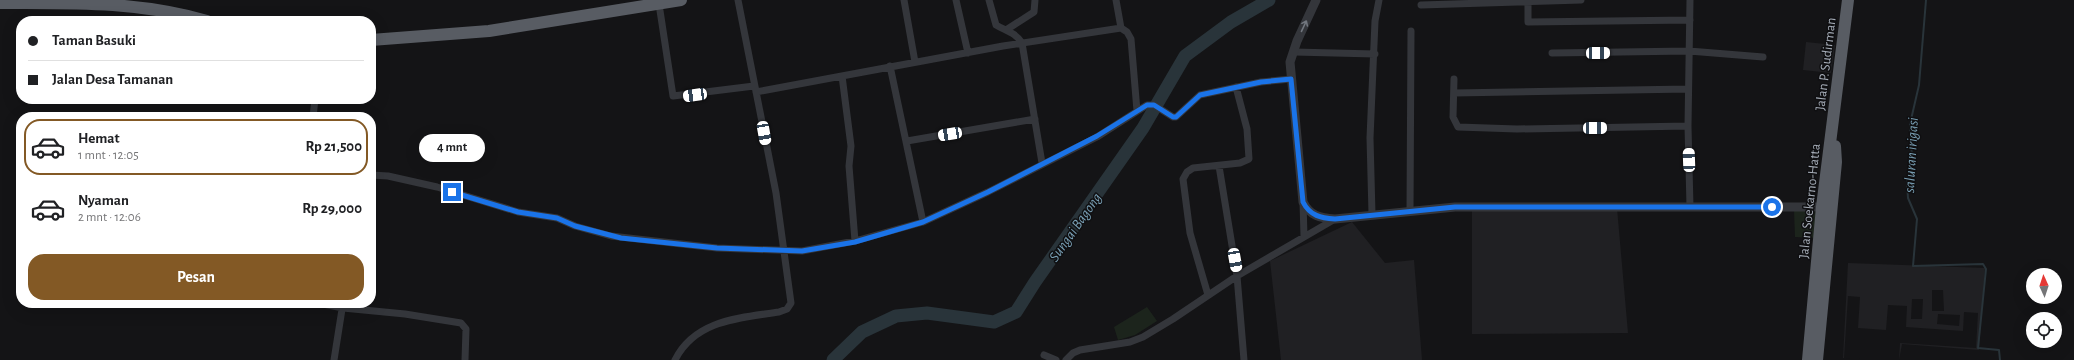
<!DOCTYPE html>
<html lang="id">
<meta charset="utf-8">
<style>
:root{--surface:#fff;--page:#f6f6f6;--text:#202124;--muted:#757577;--line:#e0e0e0;--accent:#835925}
body{margin:0;font-family:"Alegreya Sans",sans-serif;background:var(--page);color:var(--text);height:100vh;display:flex;flex-direction:column;font-size:15px;white-space:nowrap}
*{box-sizing:border-box;margin:0}
p{font-size:13px;color:var(--muted)}
.icon{flex:none;width:22px;height:22px;fill:none;stroke:currentColor;stroke-width:2;stroke-linecap:round;stroke-linejoin:round}
.map{position:relative;flex:1;overflow:hidden}
.drawer{position:absolute;left:16px;top:112px;width:360px;height:196px;display:flex;flex-direction:column;background:var(--surface);border-radius:16px;box-shadow:0 4px 16px #0002}
.drawer>*{flex:none}
.hud{position:absolute;left:16px;top:16px;width:360px;height:88px;border-radius:16px;box-shadow:0 4px 16px #0002;display:grid;align-content:center;height:88px;padding:0 12px;background:var(--surface)}
.needle{width:26px;rotate:357deg}
.fabs{position:absolute;left:2026px;top:268px;display:grid;gap:8px}
.fabs a{display:grid;place-items:center;width:36px;height:36px;border-radius:50%;background:var(--surface);box-shadow:0 4px 16px #0002;font-size:20px}
.end{position:absolute;width:18px;height:18px;margin:-9px;border:5px solid #1a73e8;background:#fff;box-shadow:0 0 0 2px #fff}
.from{border-radius:50%}
.bubble{position:absolute;height:28px;border-radius:14px;background:var(--surface);box-shadow:0 4px 16px #0002;font-size:13px;font-weight:700;line-height:28px;text-align:center}
.car{position:absolute;width:12px;height:24px;margin:-12px -6px;border-radius:5px;box-shadow:0 0 3px 1px #0007;background:linear-gradient(#fff 24%,#345 0 40%,#fff 0 76%,#345 0 86%,#fff 0)}
.hud b{display:flex;align-items:center;gap:14px;height:38px;font-size:15px}
.hud b+b{border-top:1px solid var(--line)}
.hud i{width:10px;height:10px;background:var(--text)}
ul{padding:7px 0 0;list-style:none}
li{display:flex;align-items:center;gap:12px;height:56px;margin:0 8px 6px;padding:0 4px;border:2px solid transparent;border-radius:16px}
li div{flex:1}
li b{display:block;font-size:15px}
li em{font-style:normal;font-weight:700}
li.selected{border-color:var(--accent)}
li>.icon{width:36px;height:36px;stroke-width:1.5}
.button{display:flex;gap:8px;margin-top:auto;padding:8px 12px}
.button a{flex:1;height:46px;border-radius:16px;background:var(--accent);color:#fff;font-size:16px;font-weight:700;line-height:46px;text-align:center}
.map>svg:first-child{display:block}
.built{fill:#202023;fill-rule:evenodd}
.green{fill:#1c241c}
.lines{fill:none;stroke-linecap:round;stroke-linejoin:round}
.stream{stroke:#29343a;stroke-width:2}
.river{stroke:#29343a;stroke-width:13}
.minor{stroke:#34363b;stroke-width:7}
.tertiary{stroke:#34363b;stroke-width:9}
.trunk{stroke:#585c63;stroke-width:12}
.oneway{stroke:#72777f}
.route{stroke:#1a73e8;stroke-width:5}
.labels{text-anchor:middle;stroke-width:3;stroke-linejoin:round;paint-order:stroke}
.street-label{font-size:14px;fill:#a5acb7;stroke:#0f0f11}
.water-label{font-size:15px;font-style:italic;fill:#799fb4;stroke:#0f0f11}
</style>
<div class="map">
<svg width="2074" height="360" viewBox="0 0 2074 360">
<rect width="100%" height="100%" fill="#141416"/>
<path class="built" d="M1806 42 1835 45 1831 73 1803 70Z
M1472 207 1617 208 1628 333 1472 334Z
M1352 222 1385 263 1414 260 1422 360H1281L1270 261Z
M1848 263 1985 268 1979 350 1902 344 1899 360 1900 343 1976 348 1978 313 1964 312 1963 331 1906 327 1907 306 1888 305 1886 330 1858 328 1860 297 1848 296 1844 358 1875 360 1843 358ZM1932 290H1943L1944 311H1932ZM1912 299H1923L1922 319H1911ZM1938 314 1960 315 1959 326 1937 324Z"/>
<path class="green" d="M1794 210 1821 212 1819 238 1795 237Z
M1147 307 1157 321 1135 335 1118 340 1114 327Z"/>
<g class="lines">
<path class="stream" d="M1926 0 1919 85 1910 124 1912 158 1907 180 1908 198 1917 219 1913 266 1983 264 1986 269 1978 348 1999 350 2000 360"/>
<path class="river" d="M833 360 862 332 896 316 927 313 994 322 1016 312 1035 282 1143 128 1185 56 1231 22 1269 0"/>
<path class="minor" d="M904 0 915 62
M956 0 968 53
M989 0 996 25C1006 31 1015 32 1022 43L1042 163
M1116 0 1121 28 1127 32 1131 39 1137 111
M1690 0 1688 126 1690 207
M1528 2V22L1690 20
M659 4 673 96 754 86
M1421 5 1581 0
M1006 30 1034 12 1035 0
M1294 52 1375 54
M1552 53 1689 51 1763 57
M890 66 923 222
M842 76 851 146 849 166 855 241
M1454 79 1453 117 1458 127 1517 129 1688 126
M756 92 1003 46 1121 28
M1454 93 1688 89
M313 117 315 99
M907 141 1035 119
M1219 166 1237 276 1244 360
M371 175 388 176 437 187 518 212 557 218 575 226 611 236 717 248 802 251 855 241 923 222 988 192 1097 137 1147 105H1154L1173 117H1176L1200 95 1261 82 1291 79
M1303 202 1304 236
M1410 211 1411 31
M1372 214 1370 138 1375 21 1379 0
M1208 295 1190 233 1183 179 1187 172 1193 168 1240 163 1249 159 1247 129 1236 87
M318 303 343 308 405 314 461 323 466 329 465 360
M1044 355 1056 360
M334 360 343 303
M675 360C695 320 739 318 779 312L787 309 791 303 776 193 738 0
M1066 360 1073 353 1080 350 1130 342 1143 337 1173 319 1237 276 1335 219"/>
<path class="tertiary" d="M1316 0 1297 41 1290 62 1303 202C1310 216 1320 218 1335 219L1455 207H1828"/>
<path class="trunk" d="M0 3C70 3 139 1 207 21
M371 40 489 31 681 0
M1808 360 1822 207 1848 0
M1817 360 1836 162 1835 146"/>
</g>
<defs><path id="oneway-shaft" d="M-6 0H5M1.5-3L5.5 0L1.5 3" fill="none" stroke-width="1.6" stroke-linecap="round" stroke-linejoin="round"/></defs>
<use class="oneway" href="#oneway-shaft" transform="translate(1304 26) rotate(-65)"/>
<g class="lines">
<path class="route" d="M452 192 518 212 557 218 575 226 621 238 717 248 802 251 855 242 923 222 988 192 1097 136 1147 105H1154L1173 117H1176L1200 95 1261 82 1291 79 1303 202C1310 216 1321 218 1335 219L1455 207H1772"/>
</g>
<g class="labels">
<g class="street-label">
<text transform="translate(1825 64) rotate(-83)" y="5">Jalan P. Sudirman</text>
<text transform="translate(1809 201) rotate(-84)" y="5">Jalan Soekarno-Hatta</text>
</g>
<g class="water-label">
<text transform="translate(1911 155) rotate(-87)" y="5">saluran irigasi</text>
<text transform="translate(1075 227) rotate(-55)" y="5">Sungai Bagong</text>
</g>
</g>
</svg>
<div class="fabs">
<a><svg class="needle" viewBox="-14 -14 28 28"><path d="M0-13l5 13h-10z" fill="#e53935"/><path d="M0 13l5-13h-10z" fill="#757577"/></svg></a>
<a><svg class="icon" aria-label="locate" viewBox="0 0 24 24"><circle cx="12" cy="12" r="6"/><path d="M12 2v4M12 18v4M2 12h4M18 12h4"/></svg></a>
</div>
<i class="end from" style="left:1772px;top:207px"></i>
<i class="end" style="left:452px;top:192px"></i>
<div class="bubble" style="left:419px;top:134px;width:66px">4 mnt</div>
<i class="car" style="left:1598px;top:53px;rotate:89deg"></i>
<i class="car" style="left:695px;top:95px;rotate:262deg"></i>
<i class="car" style="left:1595px;top:128px;rotate:89deg"></i>
<i class="car" style="left:764px;top:133px;rotate:170deg"></i>
<i class="car" style="left:950px;top:134px;rotate:261deg"></i>
<i class="car" style="left:1689px;top:160px;rotate:358deg"></i>
<i class="car" style="left:1235px;top:260px;rotate:170deg"></i>
<div class="hud">
<b><i class="from"></i>Taman Basuki</b>
<b><i></i>Jalan Desa Tamanan</b>
</div>
<section class="drawer">
<ul>
<li class="selected"><svg class="icon" aria-label="car" viewBox="0 0 24 24"><path d="M5 17H2v-5l4-1 3-4h7l3 4 3 1v5h-3M9 17h6M6 11h13"/><circle cx="7" cy="17" r="2"/><circle cx="17" cy="17" r="2"/></svg><div><b>Hemat</b><p>1 mnt · 12:05</p></div><em>Rp 21,500</em></li>
<li><svg class="icon" aria-label="car" viewBox="0 0 24 24"><path d="M5 17H2v-5l4-1 3-4h7l3 4 3 1v5h-3M9 17h6M6 11h13"/><circle cx="7" cy="17" r="2"/><circle cx="17" cy="17" r="2"/></svg><div><b>Nyaman</b><p>2 mnt · 12:06</p></div><em>Rp 29,000</em></li>
</ul>
<div class="button"><a>Pesan</a></div>
</section>
</div>
